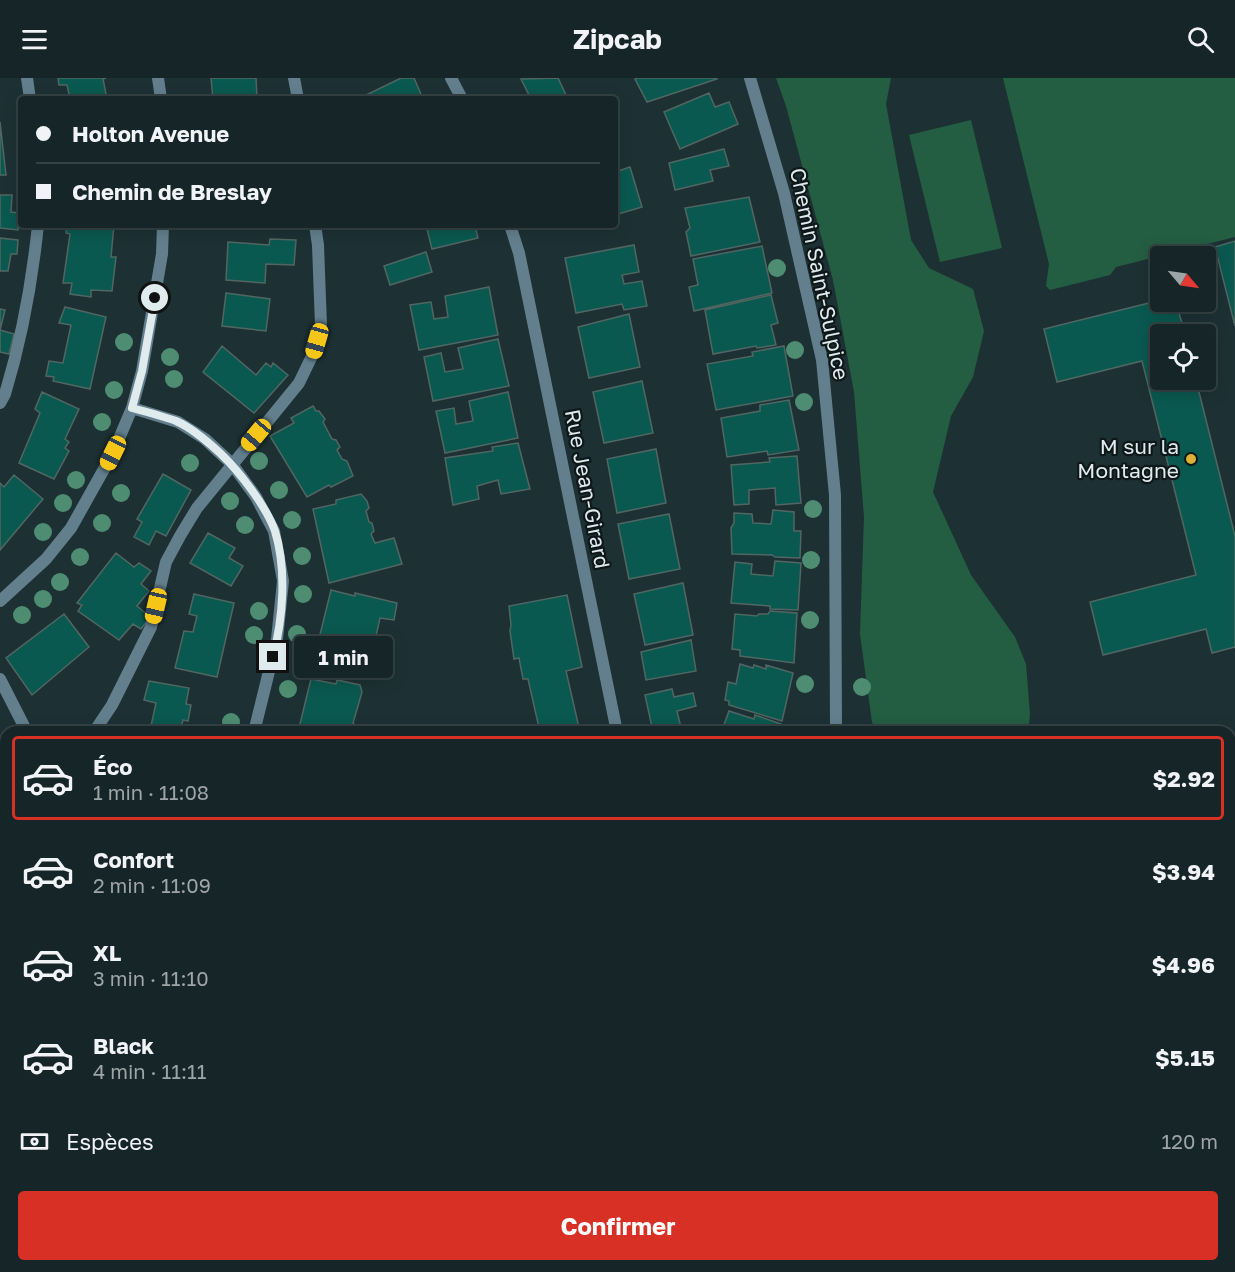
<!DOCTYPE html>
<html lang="fr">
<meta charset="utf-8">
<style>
:root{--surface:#162527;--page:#1f2d2f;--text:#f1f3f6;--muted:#9ea5a7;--line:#354244;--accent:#d93025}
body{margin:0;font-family:"Golos Text",sans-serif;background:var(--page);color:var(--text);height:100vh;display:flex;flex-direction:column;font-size:22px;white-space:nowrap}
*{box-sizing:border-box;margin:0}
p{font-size:20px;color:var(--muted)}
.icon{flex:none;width:33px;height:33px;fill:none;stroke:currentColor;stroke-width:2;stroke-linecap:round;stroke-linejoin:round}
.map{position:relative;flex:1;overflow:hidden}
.sheet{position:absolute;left:0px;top:648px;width:1236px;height:546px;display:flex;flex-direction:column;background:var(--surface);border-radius:18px 18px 0 0;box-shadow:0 3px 15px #0003,0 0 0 2px var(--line)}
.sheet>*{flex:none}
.top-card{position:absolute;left:18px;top:18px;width:600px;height:132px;border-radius:6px;box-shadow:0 3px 15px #0003,0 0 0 2px var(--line);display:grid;align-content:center;height:132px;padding:0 18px;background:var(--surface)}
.needle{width:39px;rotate:119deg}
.buttons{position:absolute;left:1150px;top:168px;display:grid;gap:12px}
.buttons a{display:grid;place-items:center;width:66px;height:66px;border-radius:6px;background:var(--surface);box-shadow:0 3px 15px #0003,0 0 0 2px var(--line);font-size:30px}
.end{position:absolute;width:27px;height:27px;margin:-14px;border:8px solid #dfebed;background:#111;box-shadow:0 0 0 3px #111}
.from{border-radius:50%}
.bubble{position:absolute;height:42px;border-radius:6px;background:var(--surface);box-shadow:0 3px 15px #0003,0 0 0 2px var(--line);font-size:20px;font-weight:700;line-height:42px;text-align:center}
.car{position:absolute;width:18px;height:36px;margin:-18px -9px;border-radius:8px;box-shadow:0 0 4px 2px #0007;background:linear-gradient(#f5c518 24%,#345 0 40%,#f5c518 0 76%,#345 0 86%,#f5c518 0)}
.top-card b{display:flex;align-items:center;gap:21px;height:57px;font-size:22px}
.top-card b+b{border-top:2px solid var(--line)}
.top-card i{width:15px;height:15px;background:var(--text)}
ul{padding:10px 0 0;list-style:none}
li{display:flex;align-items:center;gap:18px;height:84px;margin:0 12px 9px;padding:0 6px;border:3px solid transparent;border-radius:6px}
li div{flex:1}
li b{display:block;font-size:22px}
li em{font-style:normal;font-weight:700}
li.current{border-color:var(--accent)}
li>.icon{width:54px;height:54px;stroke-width:1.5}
.pay{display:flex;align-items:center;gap:15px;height:66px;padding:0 18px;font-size:22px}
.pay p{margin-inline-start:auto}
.primary-button{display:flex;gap:12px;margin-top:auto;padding:12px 18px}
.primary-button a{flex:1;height:69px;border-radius:6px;background:var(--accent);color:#fff;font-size:24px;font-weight:700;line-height:69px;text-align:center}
header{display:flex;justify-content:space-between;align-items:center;height:78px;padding:0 18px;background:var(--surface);font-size:27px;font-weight:700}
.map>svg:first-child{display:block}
.green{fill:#245e42}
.building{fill:#0a5950;stroke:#516662;stroke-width:1.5}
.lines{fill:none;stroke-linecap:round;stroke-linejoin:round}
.service{stroke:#637f8e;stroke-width:12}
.minor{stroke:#637f8e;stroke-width:12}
.secondary{stroke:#7faec5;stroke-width:12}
.tree{fill:#4e8d72}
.route{stroke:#dfebed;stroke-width:8}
.poi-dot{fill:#ddb133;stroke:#0f1819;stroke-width:2}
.labels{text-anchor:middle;stroke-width:4.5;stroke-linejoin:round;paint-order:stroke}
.street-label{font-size:21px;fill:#dfebed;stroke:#0f1819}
.poi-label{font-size:21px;fill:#dfebed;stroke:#0f1819;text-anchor:end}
</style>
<header><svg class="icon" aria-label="menu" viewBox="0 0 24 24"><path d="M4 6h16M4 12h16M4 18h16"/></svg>Zipcab<svg class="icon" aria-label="search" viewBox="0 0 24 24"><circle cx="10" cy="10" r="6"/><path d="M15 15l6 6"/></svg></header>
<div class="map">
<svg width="1235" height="1194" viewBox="0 0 1235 1194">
<rect width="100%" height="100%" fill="#1d3134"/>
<path class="green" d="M776 0H891L886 26 911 162 929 190 973 211 984 253 973 299 951 338 933 414 971 497 1015 559 1026 586 1030 637 1028 654H876L872 644 860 556 864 439 854 314 833 202 786 28Z
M1003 0H1235V159L1116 189 1110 197 1050 212 1046 208 1049 186Z
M971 42 1002 170 940 184 909 57Z
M1230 960 1235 963V1104L1230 1109Z
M14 1188H503L505 1194H0V1192Z"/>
<path class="building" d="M58 0H106L103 1 107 21H70L67 7H59Z
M211 0H256L257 20 281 17 282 21H213Z
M401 0H414L423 21H358Z
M558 0 568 21H531L521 1Z
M637 0H716L717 1 647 24 635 1Z
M709 15 715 29 729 24 738 46 680 71 664 34Z
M0 44 6 97H0Z
M724 71 729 88 710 92 713 103 675 112 669 85Z
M630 89 642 129 615 137V94Z
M0 117H12L11 134 19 135 18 152 0 150Z
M749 119 760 164 691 178 686 154 690 150 685 130Z
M67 147H114L111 179H116L112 213 91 212V219L70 216 72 205H63L70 156 66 155Z
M426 147H475L478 160 432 171Z
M0 160 18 162 17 176H11L8 193H0Z
M270 161 296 162 294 187 266 186 265 205 226 202 228 164 269 167Z
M1235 163V248L1215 169Z
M634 167 639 194 622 197 624 206 642 203 647 228 624 232 622 226 576 235 565 180Z
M762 168 772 215 694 233 689 209 698 207 693 181Z
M426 174 432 194 390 207 384 188Z
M489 209 498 257 419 272 410 227 431 224 434 241 448 239 445 218Z
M226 215 270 221 266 253 222 248Z
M771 217 778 245 771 247 776 267 757 270 756 268 713 276 705 232Z
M1161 222V224H1176L1185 256H1161V302H1196L1235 458V569L1212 575 1206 551 1103 577 1090 524 1196 497 1142 283 1057 304 1044 251Z
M65 229 106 239 90 311 53 303 54 299 46 298 49 283 63 285 71 247 59 245Z
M0 231 5 232 0 252 14 256 9 276 0 274Z
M629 236 640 289 589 300 578 249Z
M498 261 509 308 433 323 424 279 441 275 445 294 463 291 458 270Z
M222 268 256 297 266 285 271 289 273 285 288 297 254 335 203 294Z
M784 268 793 318 716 332 707 286 753 278 752 274Z
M642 303 653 355 604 365 593 314Z
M42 314 79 331 65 361 69 364 65 370 69 373 54 401 19 385 40 335 35 331Z
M508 314 518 360 445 375 436 333 454 330 456 346 473 343 469 323Z
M789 322 799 372 768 377 767 373 727 379 721 340 760 333V327Z
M313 328 316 333H319L325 341 323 344 332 361 336 362 340 369 337 372 342 381 347 383 353 398 331 409 329 407 307 419 270 358 294 345 291 340Z
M518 365 530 411 501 416 498 402 477 408 479 421 453 427 445 380 493 373 492 369Z
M656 371 666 425 617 435 607 381Z
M797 378 801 425 776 427 775 410 749 412V426L734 427 731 387 770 384 769 380Z
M163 396 191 412 166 458 156 453 149 467 134 459 142 444 137 441Z
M14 397 43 421 0 472V405L4 409Z
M361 416 367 423 369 430 366 433 369 444 372 445 374 453 371 456 375 465 394 460 402 486 329 505 313 431 336 426V422Z
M773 432 794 434V453H801L800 480 775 479 772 477 732 476 731 450 734 445V435L752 436 753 445 771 446Z
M669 436 680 491 629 501 618 446Z
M208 455 235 470 229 480 243 488 231 508 190 485Z
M116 475 134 489 139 485 151 493 141 506 149 513 137 528 150 539 141 551 133 546 119 562 78 533 82 527 77 525Z
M775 483 801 485 798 532 770 531V528L731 525 735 484 752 486 751 496 773 498Z
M683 505 693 557 645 567 634 516Z
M331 512 355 518V515L397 525 394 542 380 540 368 594 363 596 314 581Z
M194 516 234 525 217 599 175 590 184 553 193 554 197 538 189 536Z
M567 517 582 589 566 593 580 654H540L528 601H523L519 580 514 581 510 553 511 547 509 528Z
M770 533 797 535 794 585 740 578V572L732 571 735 536 757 538 759 536H768Z
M64 536 89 569 32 617 6 580Z
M691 562 696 593 646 602 641 574Z
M740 586 753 590 754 587 766 591V587L793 595 782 643 729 627V623L725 622 728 604 736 606Z
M311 601 336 606 337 602 360 607 362 614 353 645 356 648 354 654H298Z
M149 603 189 610 186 626 191 627 188 643 183 642 180 654 151 648 156 625 144 622Z
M672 611 674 619 693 615 696 628 677 633 682 654H653L645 617Z
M729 633 754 641 755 637 781 646 778 654H714L715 652H722Z
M0 678 6 692V777L0 763Z
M6 984V1052L2 1053 6 1066V1174L0 1175V986Z
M1235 1132V1194H1195L1197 1188H1230V1133Z
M503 1188H618L597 1194H505Z
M1061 1188H1105V1194H1061Z
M1145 1188H1186L1187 1192 1175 1194H1145Z"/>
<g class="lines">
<path class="service" d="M27 0 30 21
M294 0 298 21
M0 325 5 316C22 260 32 205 38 147
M0 601 27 654
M94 654 112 627 151 549 166 484 180 458 197 430 299 305 312 278 321 248 318 167 315 147
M0 1182 2 1181"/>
<path class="minor" d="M158 0 161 21
M451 0 462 21
M750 0 784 115 822 282 835 417 836 648 839 654
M510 147 519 175 617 654
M132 330 178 344 205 361 232 386 256 419 274 453 283 503 277 561 254 654
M0 523 46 481 71 450 113 375 132 330 142 293 162 176 163 147
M0 859 6 873
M1013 1188V1194"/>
<path class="secondary" d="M0 925 6 922
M758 1188 760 1194"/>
</g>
<g class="tree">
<circle cx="777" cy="190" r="9"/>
<circle cx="124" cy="264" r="9"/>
<circle cx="795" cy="272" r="9"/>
<circle cx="170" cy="279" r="9"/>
<circle cx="174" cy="301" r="9"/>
<circle cx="114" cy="312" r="9"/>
<circle cx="804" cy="324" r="9"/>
<circle cx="102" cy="344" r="9"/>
<circle cx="259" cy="383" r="9"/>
<circle cx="190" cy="385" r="9"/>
<circle cx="76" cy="402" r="9"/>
<circle cx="279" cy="412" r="9"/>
<circle cx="121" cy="415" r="9"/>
<circle cx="230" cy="423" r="9"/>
<circle cx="63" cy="425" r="9"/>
<circle cx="813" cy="431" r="9"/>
<circle cx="292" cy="442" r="9"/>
<circle cx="102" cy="445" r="9"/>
<circle cx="245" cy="447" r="9"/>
<circle cx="43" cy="454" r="9"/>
<circle cx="302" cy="478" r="9"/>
<circle cx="80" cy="479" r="9"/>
<circle cx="811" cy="482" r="9"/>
<circle cx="60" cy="504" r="9"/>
<circle cx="303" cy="516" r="9"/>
<circle cx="43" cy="521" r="9"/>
<circle cx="259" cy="533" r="9"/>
<circle cx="22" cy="537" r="9"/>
<circle cx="810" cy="542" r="9"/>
<circle cx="297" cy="556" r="9"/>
<circle cx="254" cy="557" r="9"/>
<circle cx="805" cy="606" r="9"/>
<circle cx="862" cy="609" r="9"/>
<circle cx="288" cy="611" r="9"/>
<circle cx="231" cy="644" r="9"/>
</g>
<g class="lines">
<path class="route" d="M155 220 142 293 132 330C147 334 162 338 176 343 192 350 207 363 220 375 239 393 266 428 275 453 287 492 283 540 273 579"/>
</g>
<circle class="poi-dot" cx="1191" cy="381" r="6"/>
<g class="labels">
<g class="street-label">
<text transform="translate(819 196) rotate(78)" y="7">Chemin Saint-Sulpice</text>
<text transform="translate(587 411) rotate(79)" y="7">Rue Jean-Girard</text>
</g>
<g class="poi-label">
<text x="1179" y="376">M sur la<tspan x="1179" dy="24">Montagne</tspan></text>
</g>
</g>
</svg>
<div class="buttons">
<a><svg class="needle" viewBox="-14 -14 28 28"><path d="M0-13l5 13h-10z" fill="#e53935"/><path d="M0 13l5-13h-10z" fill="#9ea5a7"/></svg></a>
<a><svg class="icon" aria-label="locate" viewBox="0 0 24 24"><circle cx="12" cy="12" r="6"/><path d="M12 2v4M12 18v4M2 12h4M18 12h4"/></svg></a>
</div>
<i class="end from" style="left:155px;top:220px"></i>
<i class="end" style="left:273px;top:579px"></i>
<div class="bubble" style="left:294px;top:558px;width:99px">1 min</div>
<i class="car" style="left:317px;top:263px;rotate:196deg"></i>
<i class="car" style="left:256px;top:357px;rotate:220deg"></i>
<i class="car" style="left:113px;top:375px;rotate:206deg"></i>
<i class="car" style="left:156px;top:528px;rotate:193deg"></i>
<div class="top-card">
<b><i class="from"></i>Holton Avenue</b>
<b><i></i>Chemin de Breslay</b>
</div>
<section class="sheet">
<ul>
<li class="current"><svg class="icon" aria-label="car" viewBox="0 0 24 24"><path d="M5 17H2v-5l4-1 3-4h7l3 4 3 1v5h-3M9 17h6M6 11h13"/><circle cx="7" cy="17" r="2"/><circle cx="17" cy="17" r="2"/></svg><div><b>Éco</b><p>1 min · 11:08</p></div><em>$2.92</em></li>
<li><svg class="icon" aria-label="car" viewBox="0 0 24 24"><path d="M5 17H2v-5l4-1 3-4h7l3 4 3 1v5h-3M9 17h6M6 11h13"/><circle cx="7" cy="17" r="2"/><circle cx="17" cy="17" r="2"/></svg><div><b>Confort</b><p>2 min · 11:09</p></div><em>$3.94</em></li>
<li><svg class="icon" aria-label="car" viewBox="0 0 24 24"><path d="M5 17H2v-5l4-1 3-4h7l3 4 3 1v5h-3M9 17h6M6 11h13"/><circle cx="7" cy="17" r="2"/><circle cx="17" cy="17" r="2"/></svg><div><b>XL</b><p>3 min · 11:10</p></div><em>$4.96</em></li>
<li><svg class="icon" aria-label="car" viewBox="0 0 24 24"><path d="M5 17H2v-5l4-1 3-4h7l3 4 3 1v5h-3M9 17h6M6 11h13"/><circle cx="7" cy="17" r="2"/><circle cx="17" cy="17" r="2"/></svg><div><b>Black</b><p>4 min · 11:11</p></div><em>$5.15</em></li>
</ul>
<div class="pay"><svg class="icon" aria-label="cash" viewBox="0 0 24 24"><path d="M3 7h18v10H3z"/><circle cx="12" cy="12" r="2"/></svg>Espèces<p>120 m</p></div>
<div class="primary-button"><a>Confirmer</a></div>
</section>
</div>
